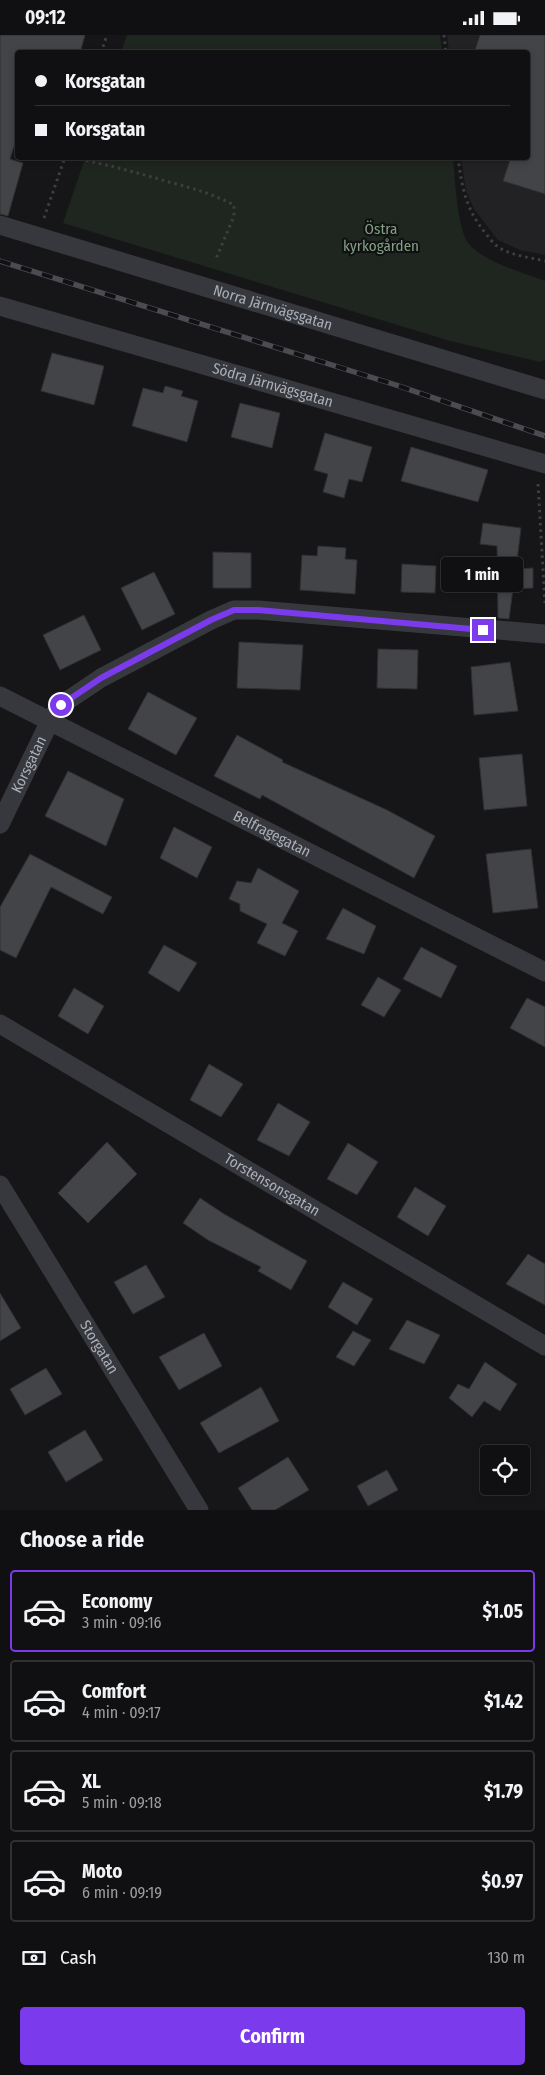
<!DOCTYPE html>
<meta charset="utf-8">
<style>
:root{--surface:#101012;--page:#1e1e20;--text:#f1f3f6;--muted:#9c9d9f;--line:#303032;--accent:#7c3aed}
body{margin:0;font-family:"Fira Sans Condensed",sans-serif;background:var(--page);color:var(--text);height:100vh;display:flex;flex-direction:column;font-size:19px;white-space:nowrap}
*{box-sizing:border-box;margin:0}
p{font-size:16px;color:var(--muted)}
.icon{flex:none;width:28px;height:28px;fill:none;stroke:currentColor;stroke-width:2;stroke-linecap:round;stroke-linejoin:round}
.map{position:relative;height:1475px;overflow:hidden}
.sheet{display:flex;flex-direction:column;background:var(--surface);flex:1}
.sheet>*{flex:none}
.guide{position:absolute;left:15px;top:15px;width:515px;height:110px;border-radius:5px;box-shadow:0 2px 8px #0003,0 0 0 1px var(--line);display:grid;align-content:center;height:110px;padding:0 20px;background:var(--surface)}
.controls{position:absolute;left:480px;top:1410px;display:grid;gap:10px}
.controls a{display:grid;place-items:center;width:50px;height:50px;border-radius:5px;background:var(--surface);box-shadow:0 2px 8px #0003,0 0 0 1px var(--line);font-size:25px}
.end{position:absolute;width:22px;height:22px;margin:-11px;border:6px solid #7c3aed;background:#fff;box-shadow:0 0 0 2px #fff}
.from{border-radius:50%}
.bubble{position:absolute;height:35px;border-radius:5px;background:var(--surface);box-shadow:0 2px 8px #0003,0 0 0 1px var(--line);font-size:16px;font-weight:700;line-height:35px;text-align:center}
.guide b{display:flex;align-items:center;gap:18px;height:48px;font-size:19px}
.guide b+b{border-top:1px solid var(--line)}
.guide i{width:12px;height:12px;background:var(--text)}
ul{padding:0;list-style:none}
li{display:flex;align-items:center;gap:15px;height:82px;margin:0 10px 8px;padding:0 10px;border:2px solid var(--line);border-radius:5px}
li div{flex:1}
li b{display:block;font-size:19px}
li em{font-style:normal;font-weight:700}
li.active{border-color:var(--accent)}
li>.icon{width:45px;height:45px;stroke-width:1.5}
h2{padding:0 20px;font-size:22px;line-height:60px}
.pay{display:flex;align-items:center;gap:12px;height:55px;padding:0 20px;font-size:19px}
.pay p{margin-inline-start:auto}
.button{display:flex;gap:10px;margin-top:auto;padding:10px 20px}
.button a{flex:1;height:58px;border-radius:5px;background:var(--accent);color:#fff;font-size:20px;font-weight:700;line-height:58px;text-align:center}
.status{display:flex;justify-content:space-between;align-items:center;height:35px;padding:0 25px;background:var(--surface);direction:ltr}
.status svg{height:14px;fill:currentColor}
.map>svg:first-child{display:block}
.built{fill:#222225}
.green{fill:#1e261f}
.building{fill:#434448;stroke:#303034}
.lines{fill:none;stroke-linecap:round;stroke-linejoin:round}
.path{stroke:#3d3f44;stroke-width:3;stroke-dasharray:2.5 4;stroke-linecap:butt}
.minor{stroke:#37383d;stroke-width:19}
.rail-casing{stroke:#4a4c52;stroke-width:5.5}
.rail{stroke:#111113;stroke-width:4;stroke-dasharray:11;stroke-linecap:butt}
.route{stroke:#7c3aed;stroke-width:6}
.labels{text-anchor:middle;stroke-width:4.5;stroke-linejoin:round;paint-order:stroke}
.park-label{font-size:15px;fill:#81a182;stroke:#111113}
.street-label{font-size:15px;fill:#a9aeb7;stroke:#111113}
</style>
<div class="status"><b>09:12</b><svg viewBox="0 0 49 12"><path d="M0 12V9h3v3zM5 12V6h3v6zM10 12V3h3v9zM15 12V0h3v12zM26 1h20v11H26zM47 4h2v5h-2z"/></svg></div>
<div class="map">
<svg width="545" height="1475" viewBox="0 0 545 1475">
<rect width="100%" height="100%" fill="#161618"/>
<path class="built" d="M447 0H545V220L520 215 498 205 474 174 466 156 461 123 528 122V18L449 17Z"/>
<path class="green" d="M127 0H440L442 17H121Z
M85 123H453C455 142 457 195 469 209 484 227 524 238 545 246V325L540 327 450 306 63 188Z"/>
<path class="building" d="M0 0H85L80 18H18V98L10 124 23 128 8 181 0 179Z
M480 0H545V159L503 146 511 122H528V18H474Z
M52 318 104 331 94 370 41 356Z
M165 351 183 356 181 361 198 366 187 407 132 391 143 353 163 358Z
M240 368 280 378 272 413 231 402Z
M325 398 372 412 362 447 349 444 344 463 323 457 328 439 314 435Z
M411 412 488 435 478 467 401 446Z
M483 488 521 493 516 534 533 533V553L513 554 509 584 498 583 497 511 480 509Z
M318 511 346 513 345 524 357 525 355 559 300 555 302 520 317 521Z
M213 517 251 518V553H213Z
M402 529 436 531 435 558 401 557Z
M154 537 175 579 142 595 121 553Z
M84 580 101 615 60 635 43 600Z
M239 607 303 610 300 655 237 653Z
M378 614 418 615 417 654 377 653Z
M510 627 518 676 474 680 471 632Z
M148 657 197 683 176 720 128 694Z
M237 700 283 725 282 727 387 775 435 801 414 843 262 760 260 764 214 741Z
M522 719 527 771 484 775 479 723Z
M68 736 124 764 106 811 45 781Z
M174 792 212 812 197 843 160 823Z
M531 814 538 873 493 878 486 819Z
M30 819 112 862 103 879 51 852 16 923 0 915V872Z
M258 833 299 856 282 888 298 896 285 921 257 908 267 889 240 876V869L229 864 237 846 251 848Z
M343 873 376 891 364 919 326 904Z
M164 910 197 928 179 957 148 938Z
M421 912 457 931 441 963 403 944Z
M378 942 401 955 384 982 361 970Z
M74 953 104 971 88 999 58 981Z
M527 963 545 972V1012L510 993Z
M209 1029 243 1049 221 1082 190 1065Z
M278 1068 310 1087 289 1121 257 1105Z
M107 1107 137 1139 88 1188 58 1158Z
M348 1108 378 1127 357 1160 327 1144Z
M415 1152 446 1171 428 1201 397 1182Z
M200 1163 224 1179 307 1226 291 1255 258 1236 261 1232 208 1205 183 1188Z
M528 1219 545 1229V1270L506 1249Z
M146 1230 165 1262 133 1279 114 1247Z
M343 1247 373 1264 357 1290 328 1272Z
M0 1258 21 1293 0 1306Z
M407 1285 440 1300 424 1329 389 1314Z
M353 1296 371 1305 354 1331 336 1322Z
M204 1298 222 1331 179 1355 159 1322Z
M485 1327 517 1349 500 1376 484 1366 472 1382 449 1363 458 1349 469 1354Z
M46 1333 62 1359 25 1380 10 1354Z
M261 1352 279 1386 219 1418 200 1388Z
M85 1395 103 1425 66 1447 48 1417Z
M288 1422 309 1455 275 1475H252L238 1453Z
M387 1435 398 1455 368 1471 357 1451Z"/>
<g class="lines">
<path class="path" d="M444 0 446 18
M101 18 107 0
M67 122C102 128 135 137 169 147 192 153 213 159 234 170V181L215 226
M458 122C462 154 466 175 487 200 490 204 494 209 498 212 512 221 529 222 545 226
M44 183 65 122
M538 449 545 568"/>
<g class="minor">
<path id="s1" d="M0 190 545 355"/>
<path id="s2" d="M0 271 545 429"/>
<path id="s3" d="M0 661 545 937"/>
<path id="s4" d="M0 789 50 686 61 670 101 643 211 585 234 575H258L545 599"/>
<path id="s5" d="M0 989 545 1311"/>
<path id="s6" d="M0 1150 199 1475"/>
</g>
<g class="rail-casing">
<path id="rail" d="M0 226 396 350 545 401"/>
</g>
<use href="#rail" class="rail"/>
</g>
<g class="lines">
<path class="route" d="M61 670 101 643 211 585 234 575H258L483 595"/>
</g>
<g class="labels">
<g class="park-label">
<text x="381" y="199">Östra<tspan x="381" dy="17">kyrkogården</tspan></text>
</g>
<g class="street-label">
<text dy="5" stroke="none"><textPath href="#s1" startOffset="285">Norra Järnvägsgatan</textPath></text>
<text dy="5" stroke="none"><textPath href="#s2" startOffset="284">Södra Järnvägsgatan</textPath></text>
<text dy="5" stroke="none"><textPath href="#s4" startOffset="66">Korsgatan</textPath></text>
<text dy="5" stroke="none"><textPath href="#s3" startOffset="305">Belfragegatan</textPath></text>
<text dy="5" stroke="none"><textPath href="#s5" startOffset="316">Torstensonsgatan</textPath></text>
<text dy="5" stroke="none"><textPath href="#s6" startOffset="190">Storgatan</textPath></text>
</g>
</g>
</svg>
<div class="controls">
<a><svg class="icon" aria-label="locate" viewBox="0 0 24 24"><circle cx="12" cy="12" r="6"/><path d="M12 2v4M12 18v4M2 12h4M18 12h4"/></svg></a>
</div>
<i class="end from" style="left:61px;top:670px"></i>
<i class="end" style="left:483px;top:595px"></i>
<div class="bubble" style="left:441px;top:522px;width:82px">1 min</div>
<div class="guide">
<b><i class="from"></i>Korsgatan</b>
<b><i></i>Korsgatan</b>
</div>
</div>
<section class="sheet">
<h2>Choose a ride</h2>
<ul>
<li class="active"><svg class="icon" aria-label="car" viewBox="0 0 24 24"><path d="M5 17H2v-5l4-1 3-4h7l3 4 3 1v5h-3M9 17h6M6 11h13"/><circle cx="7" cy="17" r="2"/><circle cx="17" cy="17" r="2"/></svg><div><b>Economy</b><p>3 min · 09:16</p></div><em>$1.05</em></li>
<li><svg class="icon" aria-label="car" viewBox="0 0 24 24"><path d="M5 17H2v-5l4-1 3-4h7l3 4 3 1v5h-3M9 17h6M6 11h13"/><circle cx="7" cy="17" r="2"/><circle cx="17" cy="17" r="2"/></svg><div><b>Comfort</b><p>4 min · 09:17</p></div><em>$1.42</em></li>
<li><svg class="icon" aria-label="car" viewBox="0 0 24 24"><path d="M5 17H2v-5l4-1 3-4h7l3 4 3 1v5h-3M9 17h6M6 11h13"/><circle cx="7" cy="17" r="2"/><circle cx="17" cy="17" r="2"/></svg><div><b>XL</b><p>5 min · 09:18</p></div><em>$1.79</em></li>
<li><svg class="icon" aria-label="car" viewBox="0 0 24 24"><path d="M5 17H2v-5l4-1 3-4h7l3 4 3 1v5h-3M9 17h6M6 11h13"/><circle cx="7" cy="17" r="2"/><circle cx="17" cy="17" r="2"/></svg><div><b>Moto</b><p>6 min · 09:19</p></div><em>$0.97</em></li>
</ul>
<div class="pay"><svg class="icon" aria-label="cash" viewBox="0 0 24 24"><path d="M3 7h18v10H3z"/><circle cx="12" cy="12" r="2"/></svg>Cash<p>130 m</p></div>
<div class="button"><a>Confirm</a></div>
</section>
